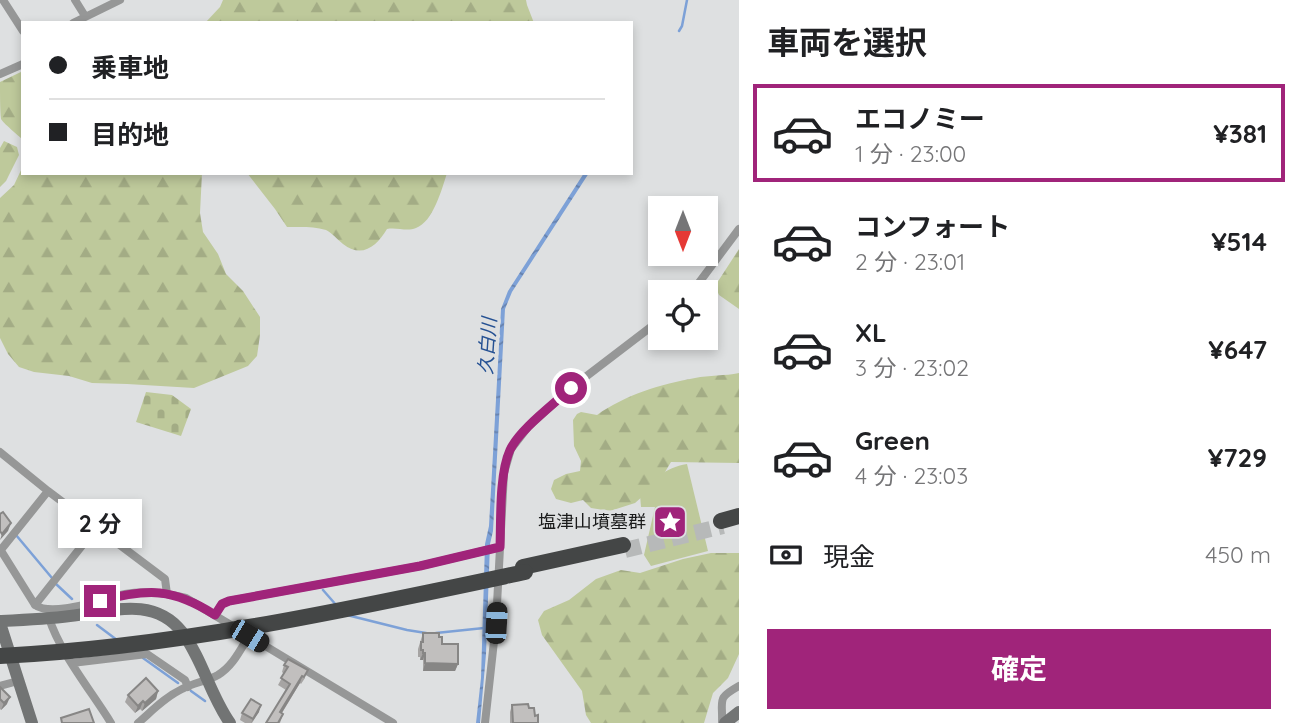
<!DOCTYPE html>
<html lang="ja">
<meta charset="utf-8">
<style>
:root{--surface:#fff;--page:#f2f2f2;--text:#202124;--muted:#757577;--line:#e0e0e0;--accent:#a0247a}
body{margin:0;font-family:Quicksand,"Noto Sans JP",sans-serif;background:var(--page);color:var(--text);height:100vh;display:flex;flex-direction:column;font-size:26px;white-space:nowrap}
*{box-sizing:border-box;margin:0}
p{font-size:23px;color:var(--muted)}
.icon{flex:none;width:38px;height:38px;fill:none;stroke:currentColor;stroke-width:2;stroke-linecap:round;stroke-linejoin:round}
.map{position:relative;flex:1;overflow:hidden}
.drawer{display:flex;flex-direction:column;background:var(--surface);width:560px}
.drawer>*{flex:none}
.banner{position:absolute;left:21px;top:21px;width:612px;height:154px;border-radius:0px;box-shadow:0 4px 10px #0003;display:grid;align-content:center;height:154px;padding:0 28px;background:var(--surface)}
.needle{width:46px;rotate:180deg}
.controls{position:absolute;left:648px;top:196px;display:grid;gap:14px}
.controls a{display:grid;place-items:center;width:70px;height:70px;border-radius:0px;background:var(--surface);box-shadow:0 4px 10px #0003;font-size:35px}
.end{position:absolute;width:32px;height:32px;margin:-16px;border:9px solid #a0247a;background:#fff;box-shadow:0 0 0 4px #fff}
.from{border-radius:50%}
.bubble{position:absolute;height:49px;border-radius:0px;background:var(--surface);box-shadow:0 4px 10px #0003;font-size:23px;font-weight:700;line-height:49px;text-align:center}
.car{position:absolute;width:21px;height:42px;margin:-21px -10px;border-radius:9px;box-shadow:0 0 5px 2px #0007;background:linear-gradient(#222 24%,#8ab4d8 0 40%,#222 0 76%,#8ab4d8 0 86%,#222 0)}
.banner b{display:flex;align-items:center;gap:24px;height:66px;font-size:26px}
.banner b+b{border-top:2px solid var(--line)}
.banner i{width:18px;height:18px;background:var(--text)}
ul{padding:0;list-style:none}
li{display:flex;align-items:center;gap:21px;height:98px;margin:0 14px 10px;padding:0 14px;border:4px solid transparent;border-radius:0px}
li div{flex:1}
li b{display:block;font-size:26px}
li em{font-style:normal;font-weight:700}
li.active{border-color:var(--accent)}
li>.icon{width:63px;height:63px;stroke-width:1.5}
h2{padding:0 28px;font-size:32px;line-height:84px}
.pay{display:flex;align-items:center;gap:18px;height:77px;padding:0 28px;font-size:26px}
.pay p{margin-inline-start:auto}
.primary-button{display:flex;gap:14px;margin-top:auto;padding:14px 28px}
.primary-button a{flex:1;height:80px;border-radius:0px;background:var(--accent);color:#fff;font-size:28px;font-weight:700;line-height:80px;text-align:center}
main{display:flex;flex:1;min-height:0}
.map>svg:first-child{display:block}
.forest{fill:url(#forest-firs)}
.cemetery{fill:url(#cemetery-stones)}
.park{fill:#bec99b}
.water{fill:url(#water-waves)}
.lines{fill:none;stroke-linecap:round;stroke-linejoin:round}
.stream{stroke:#7da1d7;stroke-width:2.5}
.highway-tunnel{stroke:#b7b9b9;stroke-width:16;stroke-dasharray:16 8;stroke-linecap:butt}
.street{stroke:#969797;stroke-width:8}
.secondary{stroke:#727474;stroke-width:12}
.highway{stroke:#444646;stroke-width:16}
.highway-bridge{stroke:#444646;stroke-width:16}
.wall{fill:#a6a4a3}
.shaded-wall{fill:#878685}
.building{fill:#c1bfbe;stroke:#878685;stroke-width:2}
.route{stroke:#a0247a;stroke-width:9}
.labels{text-anchor:middle;stroke-width:7;stroke-linejoin:round;paint-order:stroke}
.poi-label{font-size:18px;fill:#1a1b1b;stroke:#dee0e1;text-anchor:end}
.water-label{font-size:19px;font-style:italic;fill:#255193;stroke:#dee0e1}
</style>
<main>
<div class="map">
<svg width="739" height="723" viewBox="0 0 739 723">
<defs>
<pattern id="forest-firs" width="22" height="20" patternUnits="userSpaceOnUse" patternTransform="scale(1.75)"><rect width="22" height="20" fill="#bec99b"/><path d="M5 1l3.5 6h-7zM16 11l3.5 6h-7z" fill="#a3ac85"/></pattern>
<pattern id="cemetery-stones" width="16" height="16" patternUnits="userSpaceOnUse" patternTransform="scale(1.75)"><rect width="16" height="16" fill="#bec99b"/><path d="M2 7V4a2 2 0 0 1 4 0v3zM10 15v-3a2 2 0 0 1 4 0v3z" fill="#a3ac85"/></pattern>
<pattern id="water-waves" width="16" height="10" patternUnits="userSpaceOnUse" patternTransform="scale(1.75)"><rect width="16" height="10" fill="#7da1d7"/><path d="M0 5q4-4 8 0t8 0" fill="none" stroke="#6682ae"/></pattern>
</defs>
<rect width="100%" height="100%" fill="#dee0e1"/>
<path class="forest" d="M223 0H526L527 5 534 23H205L220 7Z
M23 71V140C18 135 3 123 1 119 0 111 0 91 0 82Z
M4 141 17 147 19 155 6 181 0 187V148Z
M23 166V173H202L200 213 203 232 218 254 226 274 243 291 260 317V335L257 356 248 366 194 388 127 384 92 383 69 376 34 372 19 367 8 354 0 338V198L14 185Z
M247 173H447C442 189 433 222 416 228 407 232 397 227 387 229 377 246 362 259 343 244 337 239 332 233 326 230 313 226 300 227 287 227L275 209Z
M739 249V309L719 295 715 286Z
M739 373V463L671 462 659 482 635 503 610 511 591 508 583 500 571 503 556 499 551 489 554 480 566 474 580 471 581 461 574 446 573 420 577 414 581 412 597 415C625 395 661 384 695 378 709 375 725 376 739 373Z
M711 553H739V654L728 678 713 693 704 723H591L586 715 582 691 542 635 538 620 544 611 569 600 596 579 621 570 640 573 683 559Z"/>
<path class="cemetery" d="M146 392 172 395 191 409 181 436 136 422Z"/>
<path class="park" d="M687 464 708 551 651 566 644 555 655 507H641L640 495C655 479 664 468 687 464Z"/>
<path class="water" d="M584 173H589L512 292 505 309 493 531 490 544 486 654 480 723H476L481 678 485 544 489 526 501 309 508 291Z"/>
<g class="lines">
<path class="stream" d="M679 31 682 26 687 0
M16 535 52 578
M56 584 72 599
M323 590 337 606
M347 615 407 630 426 633
M97 625 117 640
M436 633 484 628
M143 658 178 683
M191 691 205 701"/>
<path class="highway-tunnel" d="M625 550 723 526"/>
<path class="street" d="M3 0 23 31
M75 0 85 16
M73 23 120 0
M0 74 23 64
M692 292 739 229
M0 452 48 491 165 579 167 594
M0 549 35 605C53 618 104 598 125 594 146 590 166 593 186 598L393 723
M0 551 48 491
M35 605 96 528
M215 615 222 604 229 601 420 566 500 547
M49 618C60 653 92 692 111 723
M72 663 147 654 185 680 188 687
M0 686 18 681
M138 723C152 711 165 697 182 689 193 683 207 681 218 675 233 666 240 650 249 636
M485 723 496 623 504 473 511 449 528 427 571 388 660 320
M722 723C723 699 716 699 739 686"/>
<path class="secondary" d="M0 621C23 620 47 619 70 616 109 612 153 595 182 632 203 660 210 695 230 723
M0 623 32 723
M725 723 739 712"/>
<path class="highway" d="M721 521 739 516
M523 567 623 545"/>
<path class="highway-bridge" d="M0 656C178 647 351 609 525 572"/>
</g>
<path class="wall" d="M423 633 439 637 442 644 458 664 455 671H423V660H420V657H418V649Z
M284 665 305 678 301 684 300 683 282 713 283 714 280 723H266L286 690 278 685 284 674 282 672Z
M0 687 7 704 1 710 0 709Z
M158 691 156 699 142 711 140 709 135 713 125 702 128 695Z
M512 705 529 708 535 716 538 723H510V712Z
M259 712 252 723H245L240 720 242 713Z"/>
<path class="shaded-wall" d="M11 523 8 531 0 540 2 534Z
M423 653H425L423 660H420Z
M425 663 458 664 455 671H423Z
M302 676 300 683 278 719 280 712Z
M158 691 156 699 142 711 145 703Z
M10 697 7 704 1 710 4 703Z
M143 701 140 709 135 713 138 706Z
M261 705 259 712 251 723 253 719Z"/>
<path class="building" d="M3 512 11 523 2 534 0 531V514Z
M423 633H439V637H442V644H458V664L425 663V653H423V650H421V642H423Z
M288 659 308 670 304 677 302 676 280 712 283 714 278 723H266L290 684 281 678 288 667 284 665Z
M146 678 158 691 145 703 143 701 138 706 128 695Z
M0 687 10 697 4 703 0 699Z
M251 699 261 705 253 719 242 713Z
M528 704 529 708H534L535 716 538 715V723H513L512 705Z
M89 709 94 723H62L61 718Z"/>
<g class="lines">
<path class="route" d="M100 601C148 588 173 588 215 615L222 604 229 601 420 566 500 547C501 521 499 474 510 450 520 429 553 405 571 388"/>
</g>
<defs>
<g id="sight-square" transform="scale(1.75)"><rect x="-9" y="-9" width="18" height="18" rx="4" fill="#a0247a" stroke="#dee0e1"/><path d="M0-6L1.8-2.2L6-1.7L2.9 1.2L3.7 5.4L0 3.3L-3.7 5.4L-2.9 1.2L-6-1.7L-1.8-2.2Z" fill="#fff"/></g>
</defs>
<g fill-rule="evenodd">
<use href="#sight-square" x="670" y="522"/>
</g>
<g class="labels">
<g class="poi-label">
<text x="646" y="528">塩津山墳墓群</text>
</g>
<g class="water-label">
<text transform="translate(487 346) rotate(-86)" y="7">久白川</text>
</g>
</g>
</svg>
<div class="controls">
<a><svg class="needle" viewBox="-14 -14 28 28"><path d="M0-13l5 13h-10z" fill="#e53935"/><path d="M0 13l5-13h-10z" fill="#757577"/></svg></a>
<a><svg class="icon" aria-label="locate" viewBox="0 0 24 24"><circle cx="12" cy="12" r="6"/><path d="M12 2v4M12 18v4M2 12h4M18 12h4"/></svg></a>
</div>
<i class="end from" style="left:571px;top:388px"></i>
<i class="end" style="left:100px;top:601px"></i>
<div class="bubble" style="left:58px;top:499px;width:84px">2 分</div>
<i class="car" style="left:496px;top:623px;rotate:3deg"></i>
<i class="car" style="left:249px;top:636px;rotate:121deg"></i>
<div class="banner">
<b><i class="from"></i>乗車地</b>
<b><i></i>目的地</b>
</div>
</div>
<section class="drawer">
<h2>車両を選択</h2>
<ul>
<li class="active"><svg class="icon" aria-label="car" viewBox="0 0 24 24"><path d="M5 17H2v-5l4-1 3-4h7l3 4 3 1v5h-3M9 17h6M6 11h13"/><circle cx="7" cy="17" r="2"/><circle cx="17" cy="17" r="2"/></svg><div><b>エコノミー</b><p>1 分 · 23:00</p></div><em>¥381</em></li>
<li><svg class="icon" aria-label="car" viewBox="0 0 24 24"><path d="M5 17H2v-5l4-1 3-4h7l3 4 3 1v5h-3M9 17h6M6 11h13"/><circle cx="7" cy="17" r="2"/><circle cx="17" cy="17" r="2"/></svg><div><b>コンフォート</b><p>2 分 · 23:01</p></div><em>¥514</em></li>
<li><svg class="icon" aria-label="car" viewBox="0 0 24 24"><path d="M5 17H2v-5l4-1 3-4h7l3 4 3 1v5h-3M9 17h6M6 11h13"/><circle cx="7" cy="17" r="2"/><circle cx="17" cy="17" r="2"/></svg><div><b>XL</b><p>3 分 · 23:02</p></div><em>¥647</em></li>
<li><svg class="icon" aria-label="car" viewBox="0 0 24 24"><path d="M5 17H2v-5l4-1 3-4h7l3 4 3 1v5h-3M9 17h6M6 11h13"/><circle cx="7" cy="17" r="2"/><circle cx="17" cy="17" r="2"/></svg><div><b>Green</b><p>4 分 · 23:03</p></div><em>¥729</em></li>
</ul>
<div class="pay"><svg class="icon" aria-label="cash" viewBox="0 0 24 24"><path d="M3 7h18v10H3z"/><circle cx="12" cy="12" r="2"/></svg>現金<p>450 m</p></div>
<div class="primary-button"><a>確定</a></div>
</section>
</main>
